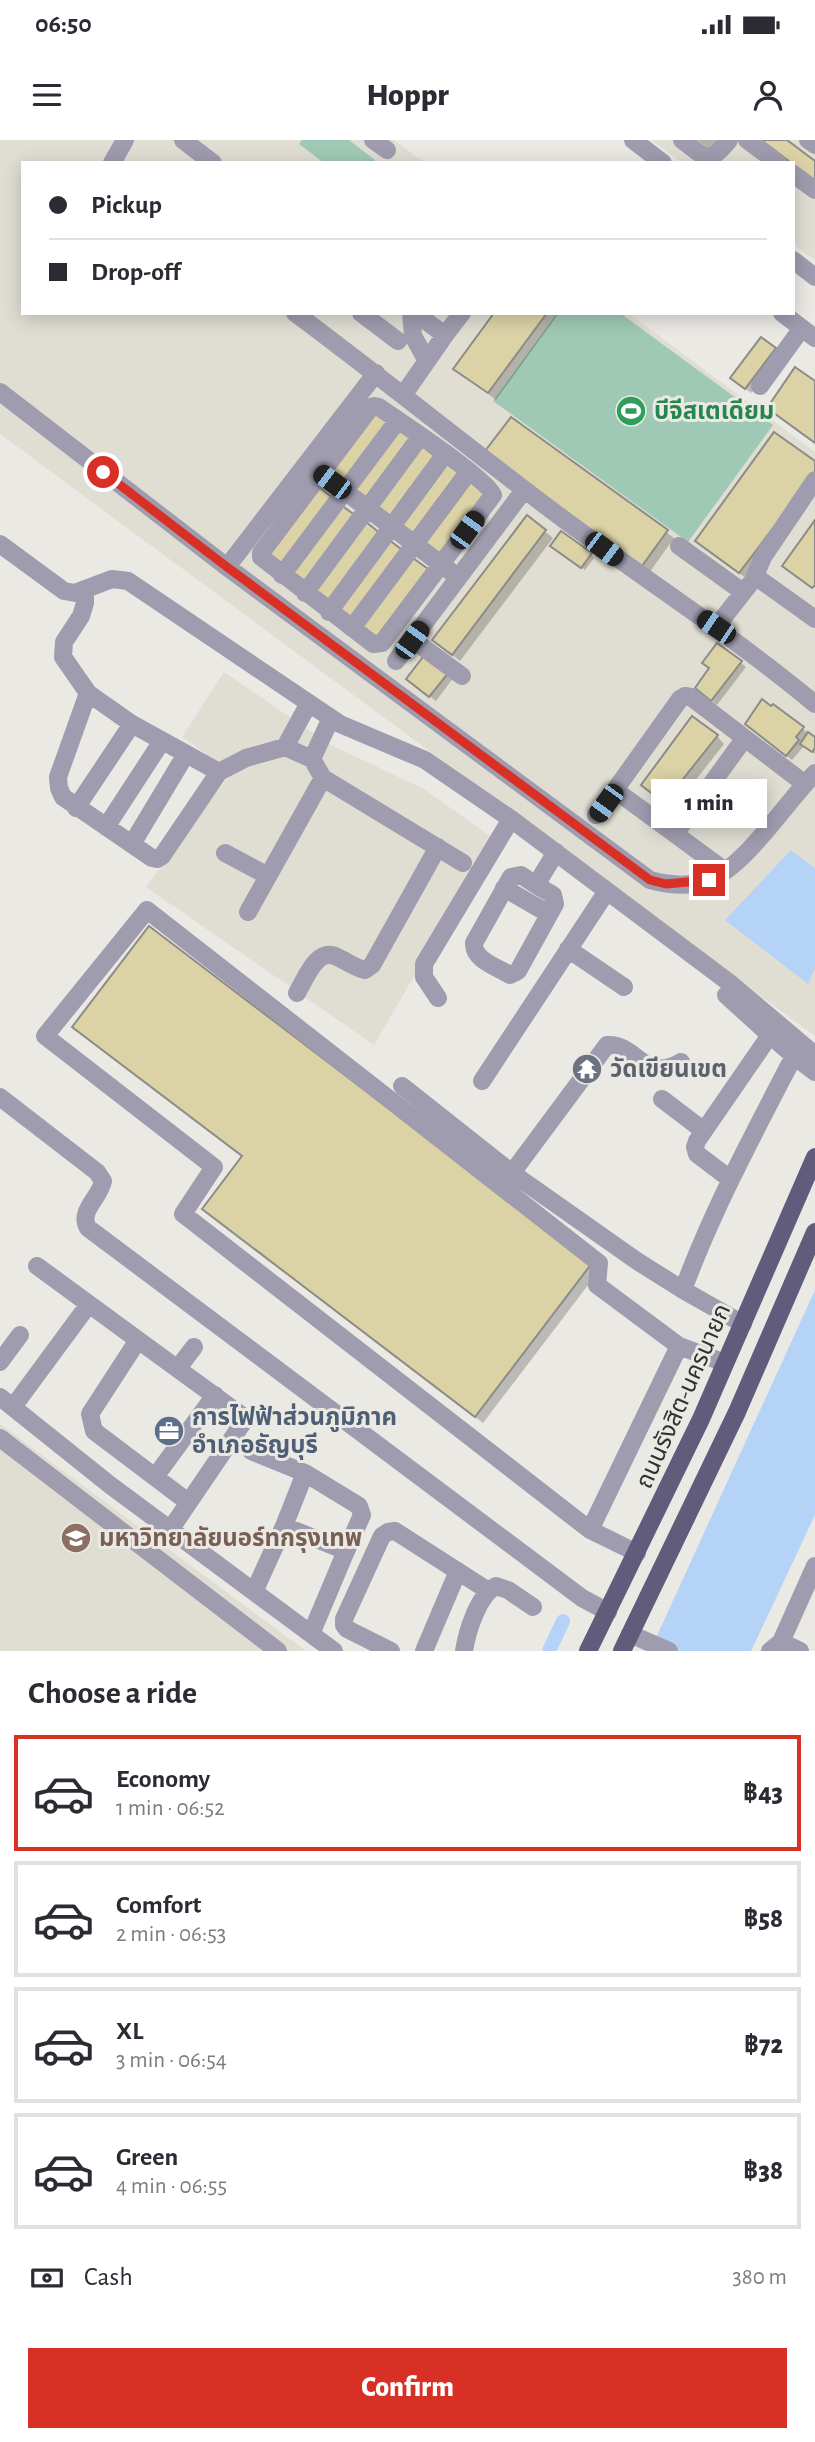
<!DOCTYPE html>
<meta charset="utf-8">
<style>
:root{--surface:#fff;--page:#f7f7f7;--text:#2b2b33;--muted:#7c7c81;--line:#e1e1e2;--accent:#d93025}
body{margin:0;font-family:"Alegreya Sans","Noto Sans Thai",sans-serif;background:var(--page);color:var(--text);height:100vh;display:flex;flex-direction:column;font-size:26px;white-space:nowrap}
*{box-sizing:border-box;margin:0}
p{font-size:23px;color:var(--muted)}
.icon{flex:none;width:38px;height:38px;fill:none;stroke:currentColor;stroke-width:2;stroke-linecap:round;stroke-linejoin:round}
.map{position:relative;height:1511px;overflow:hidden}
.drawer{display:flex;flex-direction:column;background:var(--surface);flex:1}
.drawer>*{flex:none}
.guide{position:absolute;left:21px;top:21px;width:774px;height:154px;border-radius:0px;box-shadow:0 4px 18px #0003;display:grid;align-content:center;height:154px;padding:0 28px;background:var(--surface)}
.end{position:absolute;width:32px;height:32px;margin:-16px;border:9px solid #d93025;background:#fff;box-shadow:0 0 0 4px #fff}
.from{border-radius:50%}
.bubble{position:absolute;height:49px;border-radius:0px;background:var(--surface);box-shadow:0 4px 18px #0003;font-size:23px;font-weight:800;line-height:49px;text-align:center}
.car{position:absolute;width:21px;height:42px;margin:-21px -10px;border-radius:9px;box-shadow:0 0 5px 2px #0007;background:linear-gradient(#222 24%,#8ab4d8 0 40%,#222 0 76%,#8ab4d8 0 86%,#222 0)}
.guide b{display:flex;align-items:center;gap:24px;height:66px;font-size:26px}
.guide b+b{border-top:2px solid var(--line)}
.guide i{width:18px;height:18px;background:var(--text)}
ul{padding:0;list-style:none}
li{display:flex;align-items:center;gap:21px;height:116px;margin:0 14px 10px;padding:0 14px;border:4px solid var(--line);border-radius:0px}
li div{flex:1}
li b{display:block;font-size:26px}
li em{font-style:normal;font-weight:800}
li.on{border-color:var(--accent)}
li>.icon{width:63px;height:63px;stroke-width:1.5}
h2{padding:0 28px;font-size:32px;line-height:84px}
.pay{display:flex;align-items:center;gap:18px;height:77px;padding:0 28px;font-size:26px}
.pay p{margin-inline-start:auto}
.action{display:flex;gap:14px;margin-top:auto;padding:14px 28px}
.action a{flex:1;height:80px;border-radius:0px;background:var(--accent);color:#fff;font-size:28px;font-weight:800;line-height:80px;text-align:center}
.status{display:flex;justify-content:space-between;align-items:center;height:49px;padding:0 35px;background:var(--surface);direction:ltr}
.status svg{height:19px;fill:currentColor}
header{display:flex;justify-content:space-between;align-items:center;height:91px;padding:0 28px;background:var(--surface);font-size:32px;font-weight:800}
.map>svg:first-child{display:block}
.built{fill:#e0ded3}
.green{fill:#a0c9b5}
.water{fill:#b5d3f7}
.shadow{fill:#0003}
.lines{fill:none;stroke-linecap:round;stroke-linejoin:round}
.canal{stroke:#b5d3f7;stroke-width:14}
.building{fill:#dbd3a6;stroke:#8c8b87;stroke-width:2}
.minor{stroke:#9e9cae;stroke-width:18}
.major{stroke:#615c7c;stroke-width:18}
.route{stroke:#d93025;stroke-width:9}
.labels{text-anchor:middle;stroke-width:6;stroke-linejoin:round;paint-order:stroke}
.leisure-label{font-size:24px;font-weight:bold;fill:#27864d;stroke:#eae9e4;text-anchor:start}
.worship-label{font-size:24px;font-weight:bold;fill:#5b616d;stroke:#eae9e4;text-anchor:start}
.street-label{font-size:24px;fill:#31312f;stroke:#eae9e4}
.service-label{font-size:24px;font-weight:bold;fill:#4e5e75;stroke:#eae9e4;text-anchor:start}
.education-label{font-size:24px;font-weight:bold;fill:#785e54;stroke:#eae9e4;text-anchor:start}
</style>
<div class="status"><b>06:50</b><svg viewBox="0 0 49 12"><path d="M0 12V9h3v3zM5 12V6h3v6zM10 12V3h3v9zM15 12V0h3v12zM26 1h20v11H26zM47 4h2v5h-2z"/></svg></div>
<header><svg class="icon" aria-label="menu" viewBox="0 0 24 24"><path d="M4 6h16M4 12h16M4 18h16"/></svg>Hoppr<svg class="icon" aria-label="person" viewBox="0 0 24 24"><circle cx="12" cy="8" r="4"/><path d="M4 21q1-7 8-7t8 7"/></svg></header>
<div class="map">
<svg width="815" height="1511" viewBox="0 0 815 1511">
<rect width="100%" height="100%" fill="#eae9e4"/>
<path class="built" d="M0 0H394L425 23H23V173H628L815 312V896L0 294Z
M651 0H815V120L793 104V23H682Z
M224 532 329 604 424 649 494 699 374 905 146 747 232 632 182 597Z
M0 1284 306 1511H0Z"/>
<path class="green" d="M302 0H349L375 20 373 23H324L299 4Z
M557 173H620L773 285 688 402 493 261Z"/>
<path class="water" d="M791 710 815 728V828L808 844 725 780Z
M815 1150V1375L751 1511H650Z"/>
<path class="shadow" d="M697 0H723L716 14Z
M496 173H559L496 260 455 229Z
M761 200 780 215 751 253 738 243Z
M512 279 674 398 647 436Z
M815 324 747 439 697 401Z
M527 377 553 398 460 521 434 500Z
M556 409 591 415 594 418 585 430Z
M427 516 454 537 436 561 414 544Z
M740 522 746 527 717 565 702 553 710 529Z
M802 588 815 599V614L804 606 792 620 752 589Z
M717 596 724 604 673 669 650 652Z
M149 788 598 1132 483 1283 212 1076 244 1017 82 894Z"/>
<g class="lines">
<path class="canal" d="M549 1511 563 1481"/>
</g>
<path class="building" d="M761 0H787L815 21V41Z
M494 173H547L488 253 453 229Z
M761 197 776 208 745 249 730 238Z
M795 227 815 241V303L767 268Z
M375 272 390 283 343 346 328 335Z
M511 277 668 390 639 430 482 315Z
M398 288 413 300 367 362 352 351Z
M774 292 815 321V333L739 433 695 401Z
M422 306 437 318 390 380 375 369Z
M447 324 462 335 415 398 400 387Z
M471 342 486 353 439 416 424 405Z
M319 347 334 359 281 429 266 418Z
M341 365 356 376 304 446 288 435Z
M527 375 546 390 452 515 432 500Z
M815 380V445L812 448 782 426Z
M366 382 381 394 328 464 313 452Z
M561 391 592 413 581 428 550 406Z
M389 400 405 412 352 482 337 470Z
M413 418 428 429 376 499 361 488Z
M717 503 742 521 711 561 695 548 709 528 702 523Z
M426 513 450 531 429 557 406 539Z
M762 559 771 566 773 564 804 587 796 597 799 600 786 616 745 584Z
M692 576 718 595 664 663 641 645Z
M808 592 815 597V608L812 612 800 604Z
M149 786 592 1123 475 1277 202 1069 242 1016 72 887Z"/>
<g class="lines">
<path class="minor" d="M183 0 213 23
M373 0 387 10
M633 0 663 23
M682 0C706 18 708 26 729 0
M747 0 778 23
M808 0 815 5
M112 23 125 0
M793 34 815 50
M793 120 815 137
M295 173C388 242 477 315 570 384 652 444 737 499 815 564
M361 173 398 201
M411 173 413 196 427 221
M415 173 445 195 462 173
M782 173 815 198
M760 246 802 188
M0 252 227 427 650 740C668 745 690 747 709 740 745 727 787 661 815 633
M404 254 445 195
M374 266 379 267C397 280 489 340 493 355L382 503 373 504 261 417V413L371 267Z
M313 327 450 431
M815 340 763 417 755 436 815 479
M0 404 64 451 75 453 112 439 128 441 340 584 425 620 511 679 731 844 815 915
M679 406 743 452
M227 427 376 233
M282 435 398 280
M85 450V463L81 476 64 502 63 517 88 553 58 637 59 648 63 657 152 718 157 719 162 716 219 632 246 618 285 607 312 619 323 638 248 772
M305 453 420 297
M329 472 445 314
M716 487 749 445
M352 488 469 331
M413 500 462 536
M396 521 524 350
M88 553 132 584 219 632
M285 607 309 563
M312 619 331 578
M323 638 463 723
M76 668 132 584
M596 675 615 650
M106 687 162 601
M675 694 615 650 680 559 685 556 691 557 805 644
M132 704 186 614
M225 713 268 736
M724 730 675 694 744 599
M536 745 521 735 511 737 474 803C473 820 497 827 510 835L518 831 555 764 553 755 536 745 556 712
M504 748 549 774
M568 809 624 847
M297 853C306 838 317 805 339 818 348 822 356 828 365 830L372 825 438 707
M726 855 770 895
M438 858 424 837V824L511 679
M482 941 607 751
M402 946 512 1033 637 1121 683 1150C713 1069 754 993 794 916L815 932
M0 957 97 1032 103 1041C100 1058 78 1071 88 1088L582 1458 608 1472
M662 959 704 991
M512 1033 607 905C637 903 643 944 681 922
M730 1039 697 1014 695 1007 697 1001 770 895 794 916
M37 1126 138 1200
M683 1150 743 1184
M0 1222 20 1195
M178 1228 194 1207
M0 1257 110 1345 334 1511
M13 1267 89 1164
M0 1298 278 1511
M251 1311 305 1333 359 1366 362 1375 346 1411
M155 1337 215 1255
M284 1386 305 1333
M170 1390 242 1284 241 1275 138 1200 90 1274 94 1291 188 1362
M590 1390 679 1206
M637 1413 590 1390 183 1074 214 1027 45 896 147 770 599 1123 597 1145 679 1206 725 1223
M254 1452 284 1386 346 1411 311 1494
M630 1494 669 1511
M781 1502 800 1511
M391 1511 347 1489 344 1485V1479L382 1396 388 1392 395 1391 487 1450
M424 1511 458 1431
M464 1511C467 1492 478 1455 496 1446L508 1450 533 1467
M770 1511 781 1502 815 1426"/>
<path class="major" d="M588 1511 701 1279 815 1017
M622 1511 737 1272 815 1092"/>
</g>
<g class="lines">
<path class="route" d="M103 332 227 427 650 740 666 744 709 740"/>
</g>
<defs>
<g id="stadium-disc" transform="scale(1.575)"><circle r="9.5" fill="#2e9e5b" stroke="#eae9e4"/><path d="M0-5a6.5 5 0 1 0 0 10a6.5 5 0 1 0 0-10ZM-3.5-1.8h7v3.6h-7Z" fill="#fff"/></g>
<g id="temple-disc" transform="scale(1.575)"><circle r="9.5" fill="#6b7280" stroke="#eae9e4"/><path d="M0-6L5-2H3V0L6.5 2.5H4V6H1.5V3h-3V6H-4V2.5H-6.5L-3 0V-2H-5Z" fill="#fff"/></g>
<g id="office-disc" transform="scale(1.575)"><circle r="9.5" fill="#5c6f8a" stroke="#eae9e4"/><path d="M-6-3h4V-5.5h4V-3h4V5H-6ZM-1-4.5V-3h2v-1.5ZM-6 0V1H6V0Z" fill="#fff"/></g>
<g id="university-disc" transform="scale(1.575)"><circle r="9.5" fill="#8d6e63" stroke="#eae9e4"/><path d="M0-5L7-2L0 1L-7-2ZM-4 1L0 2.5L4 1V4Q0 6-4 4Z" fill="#fff"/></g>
</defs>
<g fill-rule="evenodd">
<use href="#stadium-disc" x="631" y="271"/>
<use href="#temple-disc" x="587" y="929"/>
<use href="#office-disc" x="169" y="1291"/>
<use href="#university-disc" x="76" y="1398"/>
</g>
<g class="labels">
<g class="leisure-label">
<text x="654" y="279">บีจีสเตเดียม</text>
</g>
<g class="worship-label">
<text x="610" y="937">วัดเขียนเขต</text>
</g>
<g class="street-label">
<text transform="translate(683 1256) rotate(-66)" y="8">ถนนรังสิต-นครนายก</text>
</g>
<g class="service-label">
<text x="192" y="1285">การไฟฟ้าส่วนภูมิภาค<tspan x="192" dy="28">อำเภอธัญบุรี</tspan></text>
</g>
<g class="education-label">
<text x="99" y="1406">มหาวิทยาลัยนอร์ทกรุงเทพ</text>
</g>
</g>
</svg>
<i class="end from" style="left:103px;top:332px"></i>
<i class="end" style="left:709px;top:740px"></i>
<div class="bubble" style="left:651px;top:639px;width:116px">1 min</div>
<i class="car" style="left:332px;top:342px;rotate:307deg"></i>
<i class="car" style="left:467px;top:390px;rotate:36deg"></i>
<i class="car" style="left:604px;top:409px;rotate:127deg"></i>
<i class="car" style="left:716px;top:487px;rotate:304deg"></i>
<i class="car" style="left:412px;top:500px;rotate:36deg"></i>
<i class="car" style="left:606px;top:663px;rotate:216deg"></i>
<div class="guide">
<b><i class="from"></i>Pickup</b>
<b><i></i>Drop-off</b>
</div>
</div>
<section class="drawer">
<h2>Choose a ride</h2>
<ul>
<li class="on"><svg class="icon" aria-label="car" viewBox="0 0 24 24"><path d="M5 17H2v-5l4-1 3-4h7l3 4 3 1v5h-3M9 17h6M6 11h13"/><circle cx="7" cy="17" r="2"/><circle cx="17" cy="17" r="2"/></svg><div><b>Economy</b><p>1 min · 06:52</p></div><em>฿43</em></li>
<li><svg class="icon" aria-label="car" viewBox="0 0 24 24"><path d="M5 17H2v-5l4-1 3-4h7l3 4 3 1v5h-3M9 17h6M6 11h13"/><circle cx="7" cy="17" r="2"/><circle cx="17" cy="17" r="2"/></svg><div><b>Comfort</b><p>2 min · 06:53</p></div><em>฿58</em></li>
<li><svg class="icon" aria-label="car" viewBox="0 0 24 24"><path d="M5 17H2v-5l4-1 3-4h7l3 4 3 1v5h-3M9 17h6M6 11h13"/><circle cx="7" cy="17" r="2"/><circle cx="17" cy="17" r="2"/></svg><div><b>XL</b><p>3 min · 06:54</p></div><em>฿72</em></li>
<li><svg class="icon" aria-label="car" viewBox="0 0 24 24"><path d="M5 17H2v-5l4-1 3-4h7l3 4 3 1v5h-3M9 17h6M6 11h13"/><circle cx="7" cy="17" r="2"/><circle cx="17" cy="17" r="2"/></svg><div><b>Green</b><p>4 min · 06:55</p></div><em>฿38</em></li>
</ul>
<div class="pay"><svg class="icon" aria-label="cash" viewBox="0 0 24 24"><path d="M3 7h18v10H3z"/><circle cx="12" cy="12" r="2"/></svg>Cash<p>380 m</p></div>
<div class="action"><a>Confirm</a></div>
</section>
